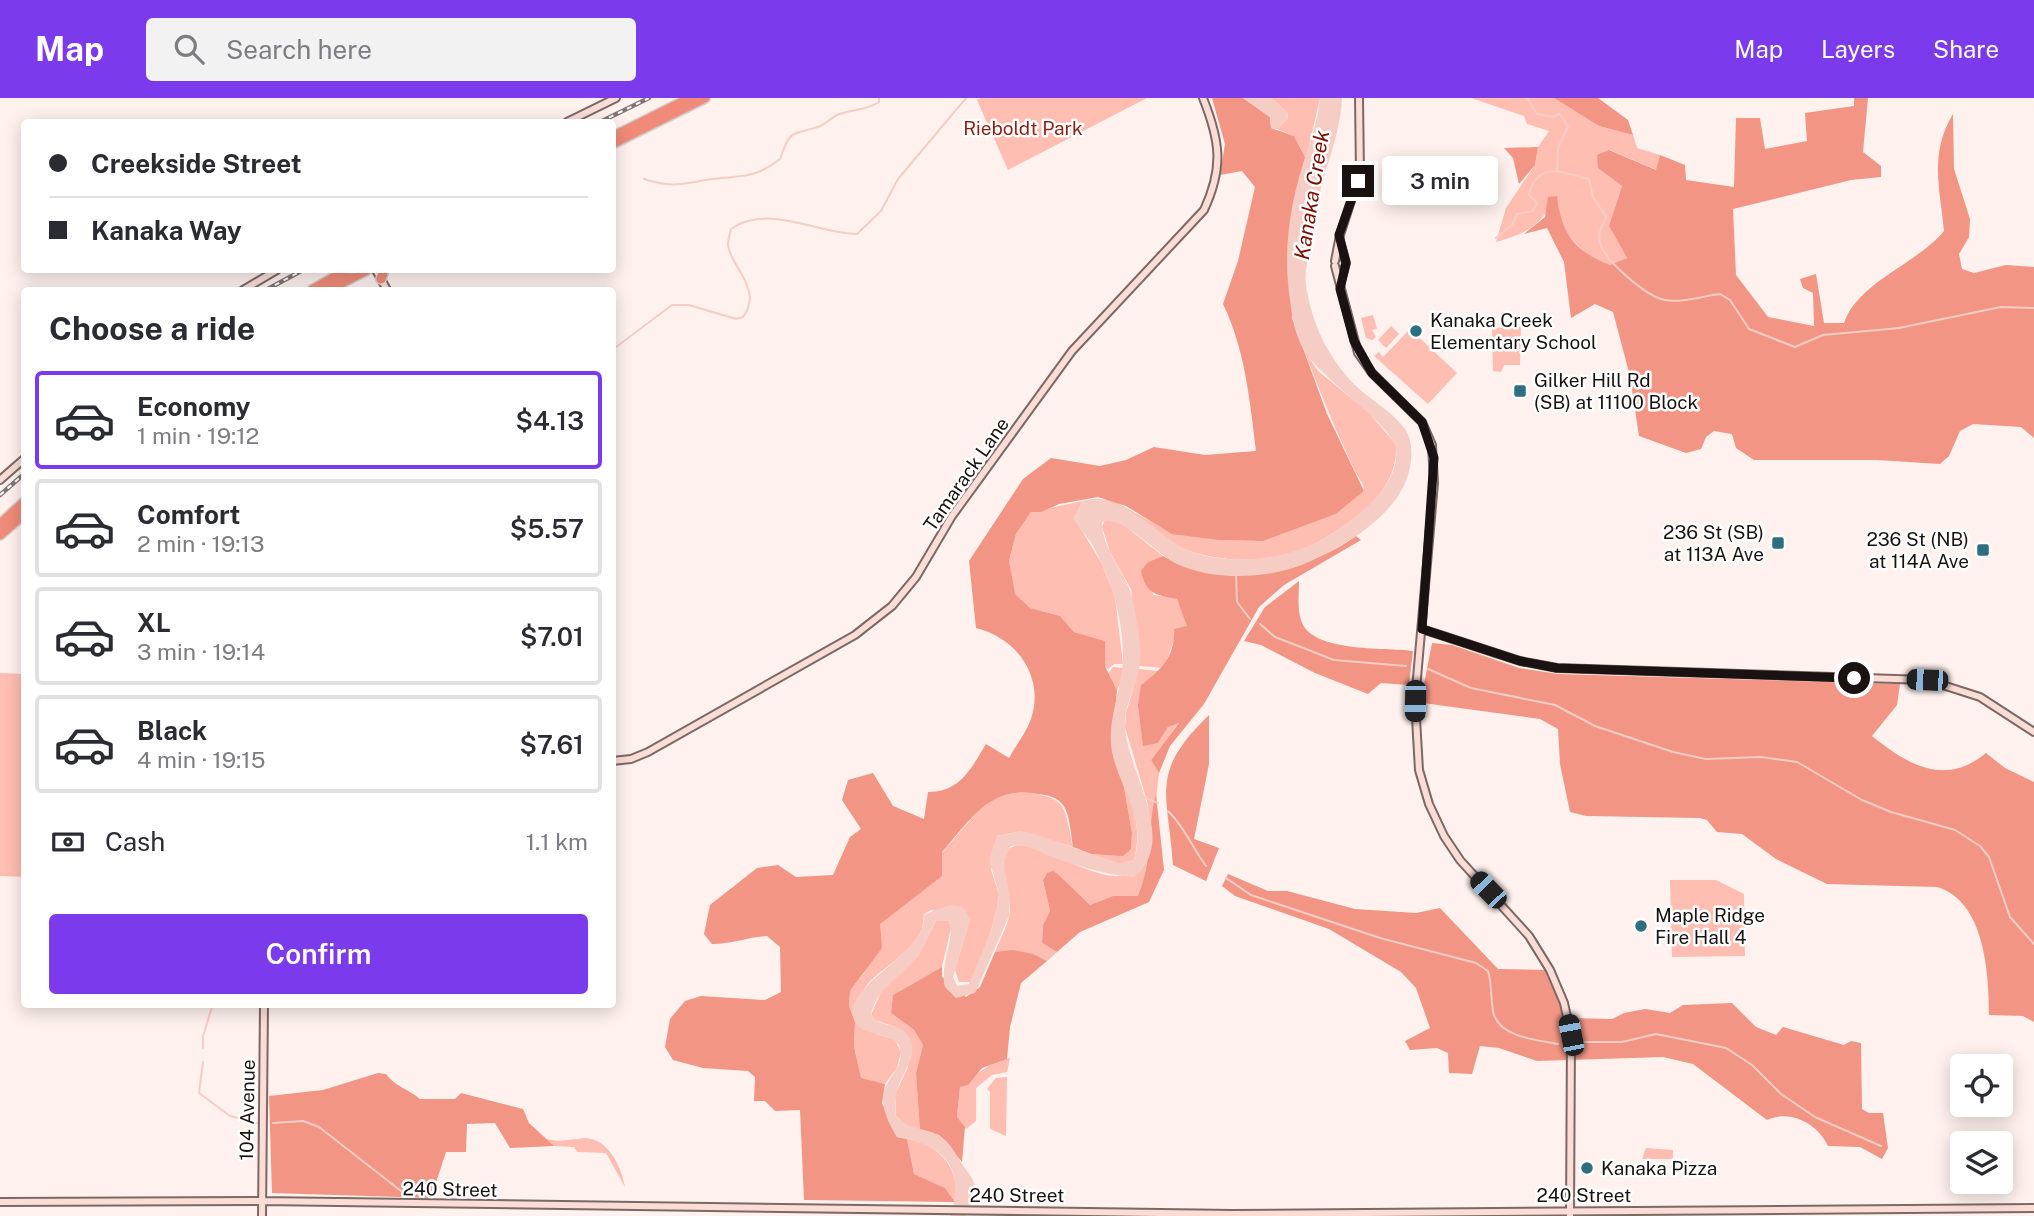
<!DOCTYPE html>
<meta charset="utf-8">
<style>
:root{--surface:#fff;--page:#f2f2f3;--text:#2b2b33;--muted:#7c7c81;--line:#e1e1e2;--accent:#7c3aed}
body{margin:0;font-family:"Public Sans",sans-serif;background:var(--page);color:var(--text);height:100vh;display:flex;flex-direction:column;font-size:26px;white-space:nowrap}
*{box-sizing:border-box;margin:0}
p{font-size:23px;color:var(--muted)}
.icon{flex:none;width:38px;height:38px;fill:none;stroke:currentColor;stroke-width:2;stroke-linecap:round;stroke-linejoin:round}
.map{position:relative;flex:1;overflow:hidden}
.sheet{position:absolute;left:21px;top:189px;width:595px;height:721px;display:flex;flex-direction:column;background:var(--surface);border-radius:7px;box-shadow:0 4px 18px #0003}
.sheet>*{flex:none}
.hud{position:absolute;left:21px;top:21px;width:595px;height:154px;border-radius:7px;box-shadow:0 4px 18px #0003;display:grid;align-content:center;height:154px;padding:0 28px;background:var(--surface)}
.fabs{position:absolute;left:1950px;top:956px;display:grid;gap:14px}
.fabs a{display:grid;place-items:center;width:63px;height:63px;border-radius:7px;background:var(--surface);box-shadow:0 4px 18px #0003;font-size:35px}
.end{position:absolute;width:32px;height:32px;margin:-16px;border:9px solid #191211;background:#fff;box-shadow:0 0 0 4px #fff}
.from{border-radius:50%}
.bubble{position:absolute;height:49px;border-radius:7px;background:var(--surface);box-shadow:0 4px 18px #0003;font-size:23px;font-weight:600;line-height:49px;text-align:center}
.car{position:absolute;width:21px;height:42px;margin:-21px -10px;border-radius:9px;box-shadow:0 0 5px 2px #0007;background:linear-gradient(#222 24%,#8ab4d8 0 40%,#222 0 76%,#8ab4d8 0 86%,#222 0)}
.hud b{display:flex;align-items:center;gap:24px;height:66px;font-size:26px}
.hud b+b{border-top:2px solid var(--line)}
.hud i{width:18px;height:18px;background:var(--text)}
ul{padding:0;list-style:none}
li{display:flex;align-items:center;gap:21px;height:98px;margin:0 14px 10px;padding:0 14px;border:4px solid var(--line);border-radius:7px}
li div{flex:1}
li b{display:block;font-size:26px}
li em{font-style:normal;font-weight:600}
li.active{border-color:var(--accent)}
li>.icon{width:63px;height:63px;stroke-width:1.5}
h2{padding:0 28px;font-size:32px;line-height:84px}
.pay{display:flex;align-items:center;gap:18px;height:77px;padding:0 28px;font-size:26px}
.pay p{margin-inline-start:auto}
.primary-button{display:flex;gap:14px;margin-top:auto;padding:14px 28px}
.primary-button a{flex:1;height:80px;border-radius:7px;background:var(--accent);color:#fff;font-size:28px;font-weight:600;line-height:80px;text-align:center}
header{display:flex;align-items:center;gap:42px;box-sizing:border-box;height:98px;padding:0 35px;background:var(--accent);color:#fff}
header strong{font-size:33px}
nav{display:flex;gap:38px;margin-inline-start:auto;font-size:24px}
.search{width:490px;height:63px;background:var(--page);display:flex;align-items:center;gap:18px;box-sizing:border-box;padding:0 24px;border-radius:7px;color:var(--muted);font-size:26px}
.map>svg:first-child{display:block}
.green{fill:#ffbeb1}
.forest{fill:#f29584}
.water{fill:#f5cdc5}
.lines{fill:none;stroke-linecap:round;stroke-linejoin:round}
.stream{stroke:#f5cdc5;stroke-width:2}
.secondary-casing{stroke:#7b6965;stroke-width:10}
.highway-casing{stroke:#d1d0cf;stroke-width:12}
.secondary{stroke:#fbdcd7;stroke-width:6}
.highway{stroke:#f18b79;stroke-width:9}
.rail-casing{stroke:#807674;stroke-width:4.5}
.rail{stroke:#fff;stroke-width:2;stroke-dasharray:5;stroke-linecap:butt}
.route{stroke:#191211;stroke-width:9}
.poi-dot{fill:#2e6e82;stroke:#fff;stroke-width:2.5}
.labels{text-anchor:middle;stroke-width:5;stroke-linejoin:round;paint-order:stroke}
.park-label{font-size:19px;fill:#8b1f12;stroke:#fff}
.poi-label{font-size:19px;fill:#191211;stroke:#fff;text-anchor:start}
.street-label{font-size:19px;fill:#191211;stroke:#fff}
.water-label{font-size:21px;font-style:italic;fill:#7c0b01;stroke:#fff}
</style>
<header>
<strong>Map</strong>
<div class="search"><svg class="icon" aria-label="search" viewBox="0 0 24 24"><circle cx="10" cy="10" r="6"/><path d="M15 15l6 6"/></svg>Search here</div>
<nav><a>Map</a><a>Layers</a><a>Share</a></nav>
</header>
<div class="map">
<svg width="2034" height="1118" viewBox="0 0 2034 1118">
<rect width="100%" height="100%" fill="#fef1ee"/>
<path class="green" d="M981 0H1147L1008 72 977 2Z
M1271 0H1320L1306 61 1294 38 1277 31 1288 20 1287 14Z
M1471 0H1554L1599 28 1633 37 1637 50 1660 57 1657 72 1610 52 1598 70 1622 88 1609 128 1627 160 1610 167 1588 159 1570 139 1559 124 1556 98C1540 128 1528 135 1496 144L1506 110 1535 67 1538 49 1549 33 1527 26 1524 18Z
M1373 217 1377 231 1372 232 1376 239 1372 242 1366 240 1361 220Z
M1391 228 1399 236 1386 250 1378 242Z
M1521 229 1520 267H1504L1501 274 1493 273 1492 230Z
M1410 231 1457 275 1428 306 1374 258 1379 254 1383 259Z
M1304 252 1318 273 1366 312 1396 346C1398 378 1378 403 1353 421 1334 435 1316 447 1293 455 1260 466 1197 464 1169 442 1146 424 1119 406 1090 401L1112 402 1172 435 1218 442 1263 443 1336 416 1364 393C1364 384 1356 377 1353 369 1335 330 1319 292 1304 252Z
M1083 403 1074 420 1101 464 1115 499 1123 566H1114L1108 571 1105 568V543L1074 534 1060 518 1030 510 1014 496 1009 463 1016 436 1031 414Z
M1105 422 1120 424 1163 458 1148 464 1153 497 1177 500 1188 529 1174 531V542L1164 570 1139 568 1131 491 1110 454 1102 429Z
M1113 569 1123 570V580L1117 592 1109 575Z
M1139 571 1160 573 1141 587 1158 645 1168 629 1180 623 1151 662 1159 675 1152 735 1147 703 1125 629 1126 615Z
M0 575 24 576V779L0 778Z
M1122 678C1134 706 1142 733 1134 762L1119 766 1091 756 1122 757 1131 751 1132 735Z
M1019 692C1068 702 1063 702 1073 749L1021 733 997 738 991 772 999 796 997 810 990 836 971 884H959L955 872 970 821 931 812 923 817C928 844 888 866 871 882 865 888 861 898 856 905L862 931 895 942 901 954 897 970 885 986 861 981 854 949 855 924 849 908 850 893 864 875 880 826 979 712 995 700Z
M1018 747C1048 750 1083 775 1113 778 1121 779 1132 775 1140 773L1147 762 1144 783 1138 798H1113L1090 807 1059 777 1047 775 1043 782 1050 813 1043 827 1042 845 1057 854 1047 863C1029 854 1015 852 995 854 1000 841 1009 826 1010 812 1011 793 990 753 1018 747Z
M1670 782H1716L1744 796 1745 858 1672 859Z
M936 823H949L951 830 942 869 893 897 891 915 914 932 923 947 916 975 920 1033 908 1029 896 1018 895 997 908 969 896 929 875 922 871 917 881 894 918 858Z
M1010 960 1007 974 992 977 976 990V1023L966 1031 957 1019 960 989C980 975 984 967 1010 960Z
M1007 979 1006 1038 990 1031V994L987 991 996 980Z
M586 1040C609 1042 621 1068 625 1089L606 1055 577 1054 574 1049 554 1048 546 1041 558 1043Z
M907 1041C939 1046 961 1070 955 1104L945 1090 914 1076Z
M1646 1050 1673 1052V1061H1642Z"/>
<path class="forest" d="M1212 0H1243L1270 19 1271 30 1294 38 1306 61 1292 220 1327 316 1364 393 1336 416 1263 443 1218 442 1172 436 1126 408 1098 399 1059 406 1041 414H1031L1016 436 1009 463 1015 496 1030 510 1060 518 1074 534 1105 543V568L1117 592 1112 653 1122 678 1132 735 1131 751 1123 758 1091 756 1073 749C1071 737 1070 716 1063 707 1057 699 1048 697 1038 696 991 686 970 722 942 754V778L880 826 882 850 850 893 849 908 855 924 854 949 861 980 885 986 882 1005 897 1039 907 1041 914 1076 945 1090 955 1104 804 1102 800 1012 775 1013 765 1003H754L755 979 748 973 703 970 673 962 665 949 670 921 685 903 701 898 765 902 781 894 780 849 767 838C747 839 732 846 712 846L704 836 710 807 757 770 778 767 796 779 833 777 850 739 861 731 842 702 848 682 873 675 893 708 924 721 928 694C960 694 971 671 986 646L1009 660C1016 647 1026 635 1031 621 1045 579 1017 540 976 530L969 463 1023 381 1051 360 1100 368 1126 362 1154 349 1205 357 1256 353C1250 303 1245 251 1223 206L1238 163 1255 89 1242 73 1220 77 1225 46Z
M1554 0H1598L1628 22 1633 37 1599 28Z
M1854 0H1868L1863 54 1881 68V79L1851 82 1733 111 1736 177 1768 219 1814 228 1813 195 1803 190 1800 181 1816 176 1824 225H1844C1858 184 1917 166 1944 133 1940 90 1929 56 1953 16L1954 71 1970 121 1969 139 1959 156 1962 171 1974 175 2006 167 2034 169V340L2021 329 1973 326 1960 333 1949 358 1940 366 1877 362H1754L1736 350 1732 336 1714 333 1706 339 1701 351 1686 355 1639 338 1630 278 1613 214 1595 206 1571 220 1564 164 1547 130 1524 136 1545 119 1548 99 1557 98C1561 135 1575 154 1610 167L1627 160 1609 128 1622 88 1598 70 1597 57 1609 52 1656 72 1660 57 1685 67 1686 82 1734 89 1736 20H1760L1765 51 1807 43 1805 15 1854 8Z
M1538 49 1535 67 1519 86 1513 60 1504 50Z
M1356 438 1361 442 1284 487 1259 509 1204 606 1170 648 1159 675 1151 662 1179 625 1168 629 1158 645 1143 648 1138 607 1141 587C1162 571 1175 559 1174 531L1187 528 1177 501C1156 497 1146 496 1141 473L1148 464 1163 458C1223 492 1301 477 1356 438Z
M1299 483C1299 495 1297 510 1301 522 1310 555 1385 549 1413 553L1409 587 1381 585 1368 596 1315 575 1261 547 1244 543 1265 509Z
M1432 545 1452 547 1519 570 1558 576 1900 586 1897 607 1872 638C1908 667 1945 689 1986 655L2005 670 2034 684V924L2023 918 1989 917C1989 876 1985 803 1937 789L1827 786 1776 761 1742 736 1717 734 1707 722 1700 720 1586 718 1570 714 1560 666 1558 631 1540 621 1423 605 1424 586Z
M1209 617V666L1194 741 1219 750 1206 783 1173 767C1168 694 1149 675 1209 617Z
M1156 696 1164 772 1149 804 1080 834 1057 854 1042 845 1043 827 1050 813 1043 782 1047 775 1053 773 1059 777 1090 807 1113 798H1138C1153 762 1147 730 1156 696Z
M1228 776 1268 793H1287L1355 811 1416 815 1440 810 1498 871 1550 872 1568 920 1612 921 1624 915 1645 911 1670 915 1683 907 1732 905 1756 929 1776 937 1783 929 1844 947 1851 943 1861 945 1862 1011 1869 1015H1883L1888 1050 1882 1061 1860 1049 1828 1048C1818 1026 1790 1011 1767 1022L1693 966 1663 959 1537 963 1499 950 1480 948 1472 976 1449 975 1448 955 1437 950 1410 952 1405 943 1430 930 1416 890 1401 874 1329 831 1235 798 1222 788Z
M1013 852 1033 856 1047 863 1021 885 1010 929 1007 961 982 970 968 987 960 989 957 1019 965 1029 962 1064 939 1037 920 1033 916 975 923 947 914 932 891 915 893 897 942 869V879L966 899 980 889 995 854Z
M378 975 386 976C394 988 408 991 420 1001H455L461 995 523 1011 529 1025 554 1048 510 1050 495 1025 467 1026 466 1054H446L431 1100 272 1095 269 998 323 992Z"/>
<path class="water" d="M1243 0H1271L1287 14 1288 20 1277 31 1271 30 1270 19Z
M1320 0H1342C1341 28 1331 55 1323 82 1317 104 1313 127 1310 150 1308 162 1304 175 1306 187 1312 227 1328 260 1357 289 1372 303 1393 314 1405 331 1411 339 1412 352 1411 362 1406 412 1353 443 1311 463 1273 481 1216 484 1177 466 1159 458 1118 413 1102 425 1102 453 1128 476 1133 503 1137 523 1143 552 1139 572 1135 591 1124 608 1125 628 1126 672 1180 742 1134 779 1111 778 1064 765 1043 755 1032 750 1025 746 1011 748L1003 765 1010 797 1009 818 975 895 956 900 945 889C939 867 956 839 949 823H936C929 835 924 852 915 862 899 880 876 891 871 917 879 929 896 925 905 934 925 953 900 975 896 996 894 1003 895 1010 896 1018 909 1033 926 1029 940 1038 952 1046 957 1059 964 1069 981 1090 976 1094 965 1118H951C965 1069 945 1047 897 1039 860 980 910 982 899 947 888 934 864 938 856 925 833 890 932 855 923 817L949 807 963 809 970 821 953 879 957 888 969 886 990 836 997 810 999 796 989 761 997 738 1021 733 1032 735 1119 766 1134 762C1147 717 1121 695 1112 654 1106 622 1123 590 1123 559 1123 519 1111 481 1092 446 1086 436 1078 431 1074 420L1083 403C1119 391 1157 437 1185 451 1229 471 1298 461 1336 433 1363 414 1399 388 1396 351 1395 329 1321 281 1304 252 1295 238 1292 218 1290 202 1283 156 1289 110 1303 66 1310 44 1318 23 1320 0Z"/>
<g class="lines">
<path class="stream" d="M1527 0 1537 16 1553 19 1560 16 1568 29 1558 50 1557 73 1589 81 1593 99 1606 119C1603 127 1597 136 1600 145 1605 163 1647 199 1665 202 1682 205 1703 198 1720 196L1730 202 1749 231 1795 249 1823 237 1899 230 2001 209 2034 210
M644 81C674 91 684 85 713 81 743 77 754 81 780 61 790 31 792 37 818 29 825 27 831 20 837 17 852 11 865 13 879 4V0
M1496 140 1512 127 1517 116 1533 113 1537 105 1529 97C1531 83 1542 72 1557 73
M612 252 672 207H689L736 221 743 219C764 191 730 169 728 147 728 142 730 135 731 131 766 105 820 136 857 136L881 113 898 81 966 0
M1236 477 1237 504 1250 521
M1260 526 1275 539 1334 562 1406 568
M1428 571 1471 590 1555 607 1595 628 1673 654 1706 661 1761 659 1797 664 1862 702 1891 714 1955 732 1980 748 1989 759 2010 819 2034 846
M1146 700 1158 705
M1168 713C1184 728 1192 749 1206 768
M1226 780 1251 797 1380 840 1476 865 1488 873C1493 889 1490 905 1494 917 1502 940 1538 942 1558 946
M1581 944H1622L1656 936 1726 950 1752 967 1781 996 1815 1019 1881 1048
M203 950V938L213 906
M203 964 199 995 230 1018 257 1025
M273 1025 303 1023 319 1029 401 1093"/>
<g class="secondary-casing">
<path id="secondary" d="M567 24 616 0
M1340 143 1346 165 1340 187
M1335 163 1340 137 1360 75 1359 0
M1335 168 1358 255 1372 275 1422 324 1432 347 1434 385 1415 603 1419 672 1429 706 1444 738 1460 762 1529 838 1550 872 1564 905 1571 937 1570 1118
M376 172 387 192
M243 192 277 172
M0 382 24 361
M1422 531 1520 563 1557 570 1927 582 1980 599 2034 634
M612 663 631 661 648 654 855 537 892 508 916 479 952 418 1072 253 1204 112C1224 69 1220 43 1203 0
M0 1104 262 1103 1233 1116 2034 1110
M262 1118 264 906"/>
</g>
<g class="highway-casing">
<path id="highway" d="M612 39 690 0
M612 46 705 0
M381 181 384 172
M312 192 347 172
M328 192 367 172
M0 426 24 404
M0 437 24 416"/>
</g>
<use href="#secondary" class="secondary"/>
<use href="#highway" class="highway"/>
<g class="rail-casing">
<path id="rail" d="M600 24 649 0
M266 192 303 172
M0 397 24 376"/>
</g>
<use href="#rail" class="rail"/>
</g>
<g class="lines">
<path class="route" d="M1358 83 1339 137 1346 165 1340 191 1354 243 1372 275 1422 324 1434 360 1422 531 1520 563 1557 570 1854 580"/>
</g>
<g class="poi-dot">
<circle cx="1416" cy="233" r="7"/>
<rect x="1513" y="286" width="14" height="14" rx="3.5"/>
<rect x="1771" y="438" width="14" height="14" rx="3.5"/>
<rect x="1976" y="445" width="14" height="14" rx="3.5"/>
<circle cx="1641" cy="828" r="7"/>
<circle cx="1587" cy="1070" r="7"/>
</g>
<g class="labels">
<g class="park-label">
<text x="1023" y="37">Rieboldt Park</text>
</g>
<g class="poi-label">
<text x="1430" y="229">Kanaka Creek<tspan x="1430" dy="22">Elementary School</tspan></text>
<text x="1534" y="289">Gilker Hill Rd<tspan x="1534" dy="22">(SB) at 11100 Block</tspan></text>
<text x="1764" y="441" text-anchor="end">236 St (SB)<tspan x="1764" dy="22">at 113A Ave</tspan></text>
<text x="1969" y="448" text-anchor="end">236 St (NB)<tspan x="1969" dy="22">at 114A Ave</tspan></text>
<text x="1655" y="824">Maple Ridge<tspan x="1655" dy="22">Fire Hall 4</tspan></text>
<text x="1601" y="1077">Kanaka Pizza</text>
</g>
<g class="street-label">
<text transform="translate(966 376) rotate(-55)" y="7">Tamarack Lane</text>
<text transform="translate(247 1012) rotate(-89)" y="7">104 Avenue</text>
<text transform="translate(450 1091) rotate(1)" y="7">240 Street</text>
<text x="1017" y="1104">240 Street</text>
<text x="1584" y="1104">240 Street</text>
</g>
<g class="water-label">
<text transform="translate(1312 97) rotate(-81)" y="7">Kanaka Creek</text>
</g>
</g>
</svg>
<div class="fabs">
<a><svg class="icon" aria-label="locate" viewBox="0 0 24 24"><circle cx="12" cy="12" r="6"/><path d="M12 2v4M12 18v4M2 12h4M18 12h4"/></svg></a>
<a><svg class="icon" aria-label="layers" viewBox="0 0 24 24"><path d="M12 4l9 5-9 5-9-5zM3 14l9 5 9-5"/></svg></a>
</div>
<i class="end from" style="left:1854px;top:580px"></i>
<i class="end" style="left:1358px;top:83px"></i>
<div class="bubble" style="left:1382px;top:58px;width:116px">3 min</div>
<i class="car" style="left:1927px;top:582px;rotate:272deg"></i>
<i class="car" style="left:1415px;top:603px;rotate:181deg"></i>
<i class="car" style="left:1488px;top:792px;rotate:316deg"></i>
<i class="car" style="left:1571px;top:937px;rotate:349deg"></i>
<div class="hud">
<b><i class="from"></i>Creekside Street</b>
<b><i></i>Kanaka Way</b>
</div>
<section class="sheet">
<h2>Choose a ride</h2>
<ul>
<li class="active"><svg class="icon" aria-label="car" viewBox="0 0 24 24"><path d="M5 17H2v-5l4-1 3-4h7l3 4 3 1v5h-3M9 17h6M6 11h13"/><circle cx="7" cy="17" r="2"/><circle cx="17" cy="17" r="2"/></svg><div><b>Economy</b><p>1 min · 19:12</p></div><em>$4.13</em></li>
<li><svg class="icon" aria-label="car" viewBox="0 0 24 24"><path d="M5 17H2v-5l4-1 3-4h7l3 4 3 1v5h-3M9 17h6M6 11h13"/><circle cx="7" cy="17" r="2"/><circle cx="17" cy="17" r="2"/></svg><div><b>Comfort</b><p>2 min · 19:13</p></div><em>$5.57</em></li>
<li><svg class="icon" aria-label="car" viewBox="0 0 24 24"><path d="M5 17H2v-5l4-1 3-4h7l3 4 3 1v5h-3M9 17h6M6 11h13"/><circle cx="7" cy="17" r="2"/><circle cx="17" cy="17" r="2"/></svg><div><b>XL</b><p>3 min · 19:14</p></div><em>$7.01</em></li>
<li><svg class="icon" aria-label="car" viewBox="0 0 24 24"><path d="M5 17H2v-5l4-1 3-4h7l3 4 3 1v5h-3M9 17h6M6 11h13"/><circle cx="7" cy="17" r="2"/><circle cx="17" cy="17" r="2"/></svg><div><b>Black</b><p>4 min · 19:15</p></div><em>$7.61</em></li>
</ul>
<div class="pay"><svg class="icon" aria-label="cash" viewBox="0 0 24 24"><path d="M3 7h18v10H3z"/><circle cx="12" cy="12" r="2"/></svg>Cash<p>1.1 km</p></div>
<div class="primary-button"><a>Confirm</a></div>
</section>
</div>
